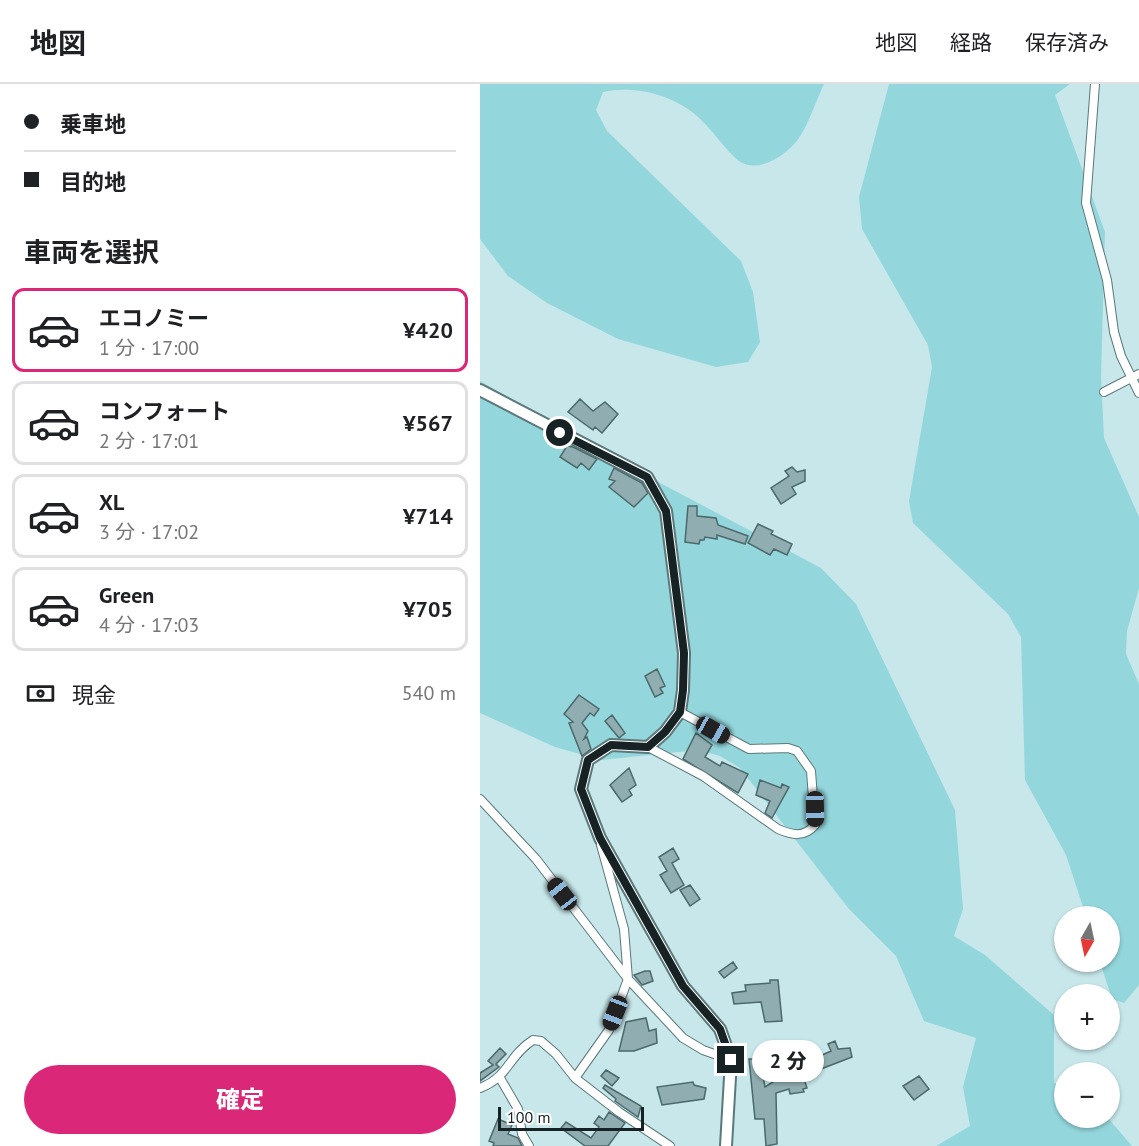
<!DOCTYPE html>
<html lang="ja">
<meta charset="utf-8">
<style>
:root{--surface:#fff;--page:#f2f2f2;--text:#202124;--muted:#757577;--line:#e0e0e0;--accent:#db2777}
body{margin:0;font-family:"PT Sans","Noto Sans JP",sans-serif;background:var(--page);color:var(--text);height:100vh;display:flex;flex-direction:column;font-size:22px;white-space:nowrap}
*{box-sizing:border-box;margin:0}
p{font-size:20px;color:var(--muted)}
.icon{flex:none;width:33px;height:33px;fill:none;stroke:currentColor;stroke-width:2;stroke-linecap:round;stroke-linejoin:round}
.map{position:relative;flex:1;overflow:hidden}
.sheet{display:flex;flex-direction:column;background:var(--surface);width:480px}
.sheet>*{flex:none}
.hud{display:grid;align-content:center;height:132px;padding:0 24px;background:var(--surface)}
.needle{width:39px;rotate:189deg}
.tools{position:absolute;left:574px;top:822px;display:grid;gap:12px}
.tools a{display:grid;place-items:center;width:66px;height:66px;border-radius:50%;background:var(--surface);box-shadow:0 2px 4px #0004;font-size:30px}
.scale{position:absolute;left:18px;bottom:15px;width:146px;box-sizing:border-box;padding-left:6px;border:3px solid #162223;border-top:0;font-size:16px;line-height:21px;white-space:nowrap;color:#162223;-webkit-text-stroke:4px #fff;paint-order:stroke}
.end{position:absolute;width:27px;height:27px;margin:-14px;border:8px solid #162223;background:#fff;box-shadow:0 0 0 3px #fff}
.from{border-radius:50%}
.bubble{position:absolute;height:42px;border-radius:21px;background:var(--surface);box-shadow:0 2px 4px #0004;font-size:20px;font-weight:800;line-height:42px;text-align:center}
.car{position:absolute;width:18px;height:36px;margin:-18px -9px;border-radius:8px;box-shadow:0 0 4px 2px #0007;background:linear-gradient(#222 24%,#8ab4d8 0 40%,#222 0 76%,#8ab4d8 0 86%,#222 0)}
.hud b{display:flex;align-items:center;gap:21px;height:57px;font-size:22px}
.hud b+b{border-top:2px solid var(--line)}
.hud i{width:15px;height:15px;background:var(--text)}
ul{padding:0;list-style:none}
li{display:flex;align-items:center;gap:18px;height:84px;margin:0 12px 9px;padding:0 12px;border:3px solid var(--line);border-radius:12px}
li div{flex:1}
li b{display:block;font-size:22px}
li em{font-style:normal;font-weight:800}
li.on{border-color:var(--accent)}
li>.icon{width:54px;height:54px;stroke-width:1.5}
h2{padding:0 24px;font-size:27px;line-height:72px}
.pay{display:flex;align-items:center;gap:15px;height:66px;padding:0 24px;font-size:22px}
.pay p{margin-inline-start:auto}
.button{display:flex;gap:12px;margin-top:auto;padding:12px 24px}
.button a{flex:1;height:69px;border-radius:36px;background:var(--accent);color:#fff;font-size:24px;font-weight:800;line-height:69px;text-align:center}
header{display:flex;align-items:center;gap:36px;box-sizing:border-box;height:84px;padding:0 30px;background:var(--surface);border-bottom:2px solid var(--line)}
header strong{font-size:28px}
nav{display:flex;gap:33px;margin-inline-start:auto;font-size:21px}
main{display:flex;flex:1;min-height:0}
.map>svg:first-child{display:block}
.green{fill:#93d7dd}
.building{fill:#90aeb1;stroke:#4b686a;stroke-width:1.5}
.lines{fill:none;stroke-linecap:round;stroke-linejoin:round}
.minor-casing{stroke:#5b787a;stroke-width:10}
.tertiary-casing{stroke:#5b787a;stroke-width:14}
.minor{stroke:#fff;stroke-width:8}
.tertiary{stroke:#fff;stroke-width:10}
.route{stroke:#162223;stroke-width:8}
</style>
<header>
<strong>地図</strong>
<nav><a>地図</a><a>経路</a><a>保存済み</a></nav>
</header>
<main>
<section class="sheet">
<div class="hud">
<b><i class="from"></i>乗車地</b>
<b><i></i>目的地</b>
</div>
<h2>車両を選択</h2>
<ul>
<li class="on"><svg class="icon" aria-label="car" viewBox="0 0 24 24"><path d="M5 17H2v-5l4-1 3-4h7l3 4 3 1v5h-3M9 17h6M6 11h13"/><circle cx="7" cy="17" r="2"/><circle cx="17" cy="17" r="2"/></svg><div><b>エコノミー</b><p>1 分 · 17:00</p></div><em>¥420</em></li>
<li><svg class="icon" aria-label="car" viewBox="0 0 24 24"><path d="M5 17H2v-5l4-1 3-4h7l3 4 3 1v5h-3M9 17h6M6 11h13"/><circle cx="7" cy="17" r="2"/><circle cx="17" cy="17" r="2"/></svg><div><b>コンフォート</b><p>2 分 · 17:01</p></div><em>¥567</em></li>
<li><svg class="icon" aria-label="car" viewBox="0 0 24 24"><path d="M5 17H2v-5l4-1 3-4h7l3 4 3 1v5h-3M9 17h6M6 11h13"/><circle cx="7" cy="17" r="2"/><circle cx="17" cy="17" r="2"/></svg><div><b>XL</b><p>3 分 · 17:02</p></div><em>¥714</em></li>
<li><svg class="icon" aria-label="car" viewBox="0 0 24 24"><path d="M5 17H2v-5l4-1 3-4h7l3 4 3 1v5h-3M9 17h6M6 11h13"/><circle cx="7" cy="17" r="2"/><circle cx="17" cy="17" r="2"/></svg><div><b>Green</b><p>4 分 · 17:03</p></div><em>¥705</em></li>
</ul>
<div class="pay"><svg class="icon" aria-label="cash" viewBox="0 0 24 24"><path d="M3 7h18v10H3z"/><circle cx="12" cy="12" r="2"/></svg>現金<p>540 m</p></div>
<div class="button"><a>確定</a></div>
</section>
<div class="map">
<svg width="659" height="1062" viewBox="0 0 659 1062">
<rect width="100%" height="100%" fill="#c7e7ea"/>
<path class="green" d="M0 0H344C336 17 329 39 319 54 308 70 278 91 259 77 244 65 233 46 218 33 194 11 155 1 123 8L116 26 127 47 261 177 273 208 280 258 268 278 236 283 138 255 67 219 28 192 0 155Z
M409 0H590L575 11 625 148 621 293 624 354 659 433V504L647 547 646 570 659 600V901L644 919 632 915 620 878H630V832H606L586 771 545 696 541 553 528 530 433 439 429 417 452 283 448 261 382 145 379 113Z
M0 297 146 381 341 484 376 520 475 726 483 825 474 852 505 871 574 931V999L585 1002V1034H628L652 1062H456L490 1042 483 1003 496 954 444 937 416 872 369 825 260 684 240 672 218 666 121 676 75 663 0 629Z"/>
<path class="building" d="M100 315 113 327 125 318 138 330 122 349 115 343 113 346 88 328Z
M87 362 93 363 117 375 109 386 101 379 97 384 80 373Z
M312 383 317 388 325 386V397L312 403 316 410 301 420 291 404 309 392 305 387Z
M134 384 162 399 168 409 154 423 129 403 135 397 129 395Z
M208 422H217V432L236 434 238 441 268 452 265 460 237 451V455L225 453 224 456H220L219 460 205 458Z
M278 440 293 447 291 450 312 460 307 471 294 465 290 471 268 459Z
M177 585 185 602 180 604 183 609 175 613 165 592Z
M99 611 119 625 114 632 110 629 102 639 108 647 104 655 107 653 111 665 102 672 89 639 93 638 84 630Z
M132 631 145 649 139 654 125 637Z
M216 649 232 661 225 673 240 682 242 678 268 690 258 709 203 675Z
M149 684 156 701 149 706 152 711 142 718 130 701Z
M280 696 301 704 302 700 309 703 292 734 285 729 290 717 276 711Z
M193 764 199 775 192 779 204 801 191 809 180 791 187 787 179 773Z
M210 801 220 815 210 822 200 806Z
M253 878 257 884 244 894 239 888Z
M165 887H170L173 897 162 901 154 891Z
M290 896H298L302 937 285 938 281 918 254 920 252 909 266 907 265 901 290 899Z
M166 934 169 947 176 945 177 959 154 967H139L146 938Z
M355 957 358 965 370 964 372 973 323 992 327 1004 323 1005 324 1008 310 1010 309 1005 296 1009 297 1060 286 1062 284 1035H275L269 975H280L285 1003 304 991 327 984 324 979 351 967 348 960Z
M20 964 26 970 16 980 19 983 0 997V989L13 981 8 977Z
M126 986 139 994 132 1002 121 992Z
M439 992 449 1005 434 1016 423 1002Z
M213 998 214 1001 226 1004 224 1015 182 1021 177 1003Z
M125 1001 161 1022 158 1033 135 1017 136 1015 123 1004Z
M129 1028 145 1039 128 1062H105L81 1044 86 1038 111 1054 119 1043 114 1039 119 1032 124 1036Z
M18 1035 32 1041 28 1050 38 1054 42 1062H13L14 1059 9 1057Z"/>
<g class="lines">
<g class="minor-casing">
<path id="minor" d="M615 0 606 119 627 196 634 248 641 272 659 309
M624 308 659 290
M168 663 223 692 298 745C312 751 324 754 335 741L331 687 317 667 308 664 269 665 200 628
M0 715 56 775 148 895 203 954 223 966 251 976
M20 994 38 1025 42 1050 49 1062
M95 994 129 946 148 895 144 845 121 761
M0 1004C29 993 28 972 53 956L61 957 76 970 95 994 139 1028 190 1062"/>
</g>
<g class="tertiary-casing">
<path id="tertiary" d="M0 306 167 393 186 427 204 569 203 606 200 628 185 648 168 663 131 661 108 676 101 705 120 754 203 902 240 945 251 976 246 1062"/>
</g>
<use href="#minor" class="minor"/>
<use href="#tertiary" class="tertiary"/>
</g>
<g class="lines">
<path class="route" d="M80 349 167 393 186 427 204 569 203 606 200 628 185 648 168 663 131 661 108 676 101 705 120 754 203 902 240 945 251 976"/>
</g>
</svg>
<div class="tools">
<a><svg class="needle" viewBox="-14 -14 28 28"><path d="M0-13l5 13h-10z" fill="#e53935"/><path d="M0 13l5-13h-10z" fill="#757577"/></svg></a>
<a>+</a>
<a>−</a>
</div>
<div class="scale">100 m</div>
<i class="end from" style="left:80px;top:349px"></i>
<i class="end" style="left:251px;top:976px"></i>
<div class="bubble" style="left:272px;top:956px;width:72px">2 分</div>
<i class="car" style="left:233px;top:646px;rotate:119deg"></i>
<i class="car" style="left:335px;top:725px;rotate:179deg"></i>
<i class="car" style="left:82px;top:810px;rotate:322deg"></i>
<i class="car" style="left:135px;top:929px;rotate:201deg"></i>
</div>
</main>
